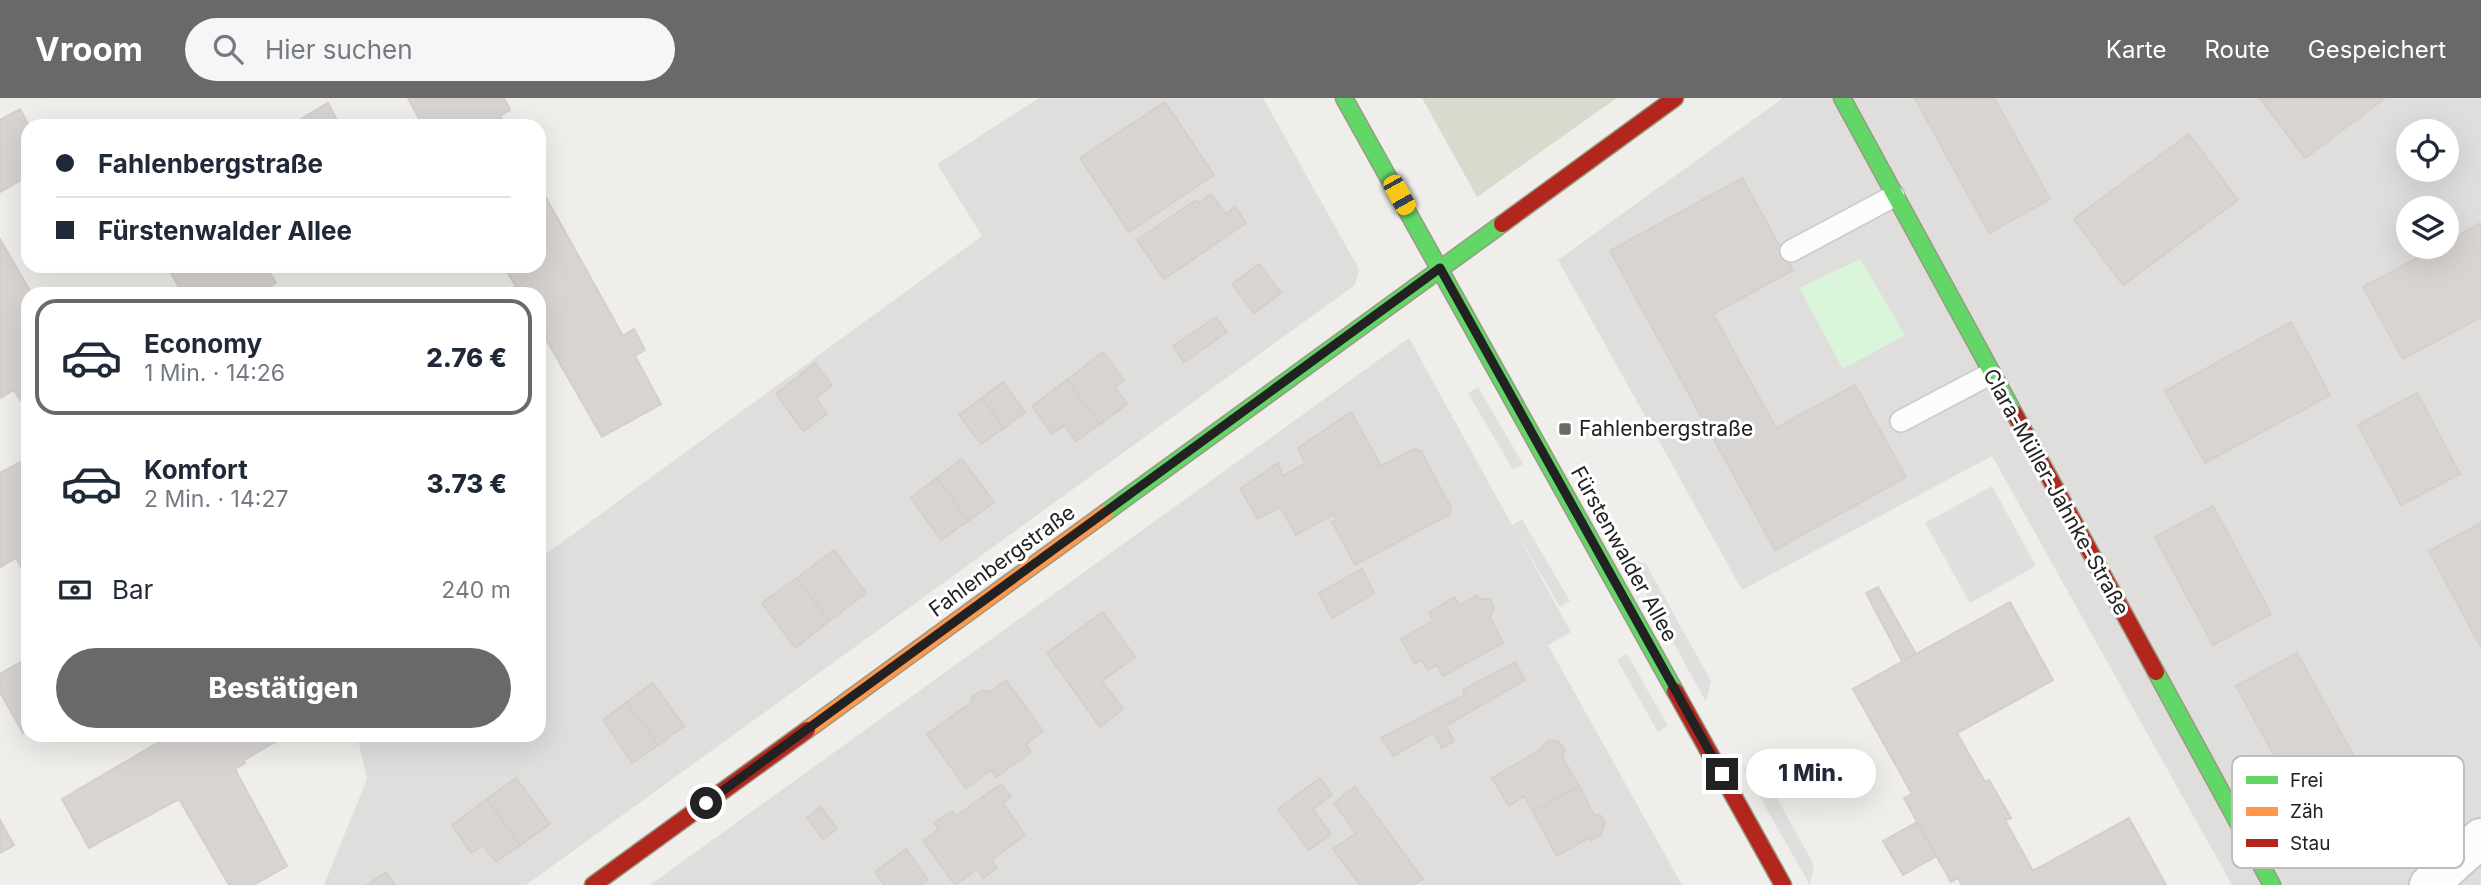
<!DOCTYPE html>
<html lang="de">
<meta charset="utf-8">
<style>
:root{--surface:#fff;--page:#f6f6f7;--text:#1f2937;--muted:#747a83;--line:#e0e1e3;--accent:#6a6968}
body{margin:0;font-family:Inter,sans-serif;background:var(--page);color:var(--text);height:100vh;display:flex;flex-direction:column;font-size:26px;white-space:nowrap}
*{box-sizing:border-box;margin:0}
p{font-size:23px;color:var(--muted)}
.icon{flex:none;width:38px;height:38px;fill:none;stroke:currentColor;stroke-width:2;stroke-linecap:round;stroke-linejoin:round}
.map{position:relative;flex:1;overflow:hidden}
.sheet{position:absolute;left:21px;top:189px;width:525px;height:455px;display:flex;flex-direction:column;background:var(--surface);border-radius:21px;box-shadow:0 7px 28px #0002}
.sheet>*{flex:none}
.top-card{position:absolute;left:21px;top:21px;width:525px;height:154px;border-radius:21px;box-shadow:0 7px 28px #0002;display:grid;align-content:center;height:154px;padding:0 35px;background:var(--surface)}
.buttons{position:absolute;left:2396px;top:21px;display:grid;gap:14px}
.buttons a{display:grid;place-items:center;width:63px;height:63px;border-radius:50%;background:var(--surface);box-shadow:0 7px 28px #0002;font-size:35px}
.end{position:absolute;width:32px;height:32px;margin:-16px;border:9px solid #222;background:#fff;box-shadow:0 0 0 4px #fff}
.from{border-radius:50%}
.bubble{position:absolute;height:49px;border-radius:24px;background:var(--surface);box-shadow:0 7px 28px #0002;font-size:23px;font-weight:800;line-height:49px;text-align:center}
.car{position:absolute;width:21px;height:42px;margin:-21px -10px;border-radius:9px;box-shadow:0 0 5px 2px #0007;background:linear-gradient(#f5c518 24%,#345 0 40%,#f5c518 0 76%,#345 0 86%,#f5c518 0)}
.top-card b{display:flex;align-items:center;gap:24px;height:66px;font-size:26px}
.top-card b+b{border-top:2px solid var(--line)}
.top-card i{width:18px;height:18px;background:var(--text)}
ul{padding:12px 0 0;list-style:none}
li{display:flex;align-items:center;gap:21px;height:116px;margin:0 14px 10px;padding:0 21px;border:4px solid transparent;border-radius:21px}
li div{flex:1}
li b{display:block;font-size:26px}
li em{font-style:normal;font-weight:800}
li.active{border-color:var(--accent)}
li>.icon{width:63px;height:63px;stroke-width:1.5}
.pay{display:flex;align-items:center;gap:18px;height:77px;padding:0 35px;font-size:26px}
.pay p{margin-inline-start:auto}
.button{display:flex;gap:14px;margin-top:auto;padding:14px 35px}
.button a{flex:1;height:80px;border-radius:42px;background:var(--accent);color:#fff;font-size:28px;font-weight:800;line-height:80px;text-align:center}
header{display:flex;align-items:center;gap:42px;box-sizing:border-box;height:98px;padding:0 35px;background:var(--accent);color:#fff}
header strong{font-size:33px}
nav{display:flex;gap:38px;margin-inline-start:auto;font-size:24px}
.search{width:490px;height:63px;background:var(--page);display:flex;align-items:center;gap:18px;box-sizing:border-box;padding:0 24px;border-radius:38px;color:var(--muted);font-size:26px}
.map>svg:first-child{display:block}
.residential{fill:#dfdedc;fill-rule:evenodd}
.construction{fill:#d9d9cd}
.park{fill:#daf5da}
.parking{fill:#e0dfde}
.building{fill:#d7d4d2;stroke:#d3d0cc;stroke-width:2}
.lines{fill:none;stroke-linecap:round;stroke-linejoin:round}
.lane-casing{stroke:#c9c8c7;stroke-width:24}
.street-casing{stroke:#c9c8c7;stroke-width:42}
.fast-casing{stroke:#999a82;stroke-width:19}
.slow-casing{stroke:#999a82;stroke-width:19}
.jam-casing{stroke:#999a82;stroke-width:19}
.lane{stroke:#fdfcfc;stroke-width:21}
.street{stroke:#fdfcfc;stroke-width:38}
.fast{stroke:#63d668;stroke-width:16}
.slow{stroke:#ff974d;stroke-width:16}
.jam{stroke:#b3261e;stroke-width:16}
.route{stroke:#222;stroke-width:9}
.poi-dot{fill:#6a6968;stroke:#fff;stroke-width:2.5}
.labels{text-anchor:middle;stroke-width:6;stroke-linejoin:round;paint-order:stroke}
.poi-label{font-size:21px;fill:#222;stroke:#fff;text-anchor:start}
.street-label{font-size:21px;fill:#222;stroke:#fff}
.key{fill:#fff;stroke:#bdbdbd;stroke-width:2}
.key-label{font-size:19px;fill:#222}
</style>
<header>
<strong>Vroom</strong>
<div class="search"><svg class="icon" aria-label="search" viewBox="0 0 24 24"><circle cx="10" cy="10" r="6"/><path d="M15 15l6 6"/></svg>Hier suchen</div>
<nav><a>Karte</a><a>Route</a><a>Gespeichert</a></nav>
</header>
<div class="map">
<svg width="2481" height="787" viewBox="0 0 2481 787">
<rect width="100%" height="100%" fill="#f0eeeb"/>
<path class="residential" d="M1039 0H1263L1359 171 1355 187 526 787H324L367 681 357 637H539V461L982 138 937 66Z
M1783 0H2481V787H2232L1992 358 1742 492 1558 162ZM2408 33H2446V72H2408ZM2408 110H2446V149H2408Z
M1409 240 1571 534 1548 547 1682 787H650Z"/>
<path class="construction" d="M1422 0H1617L1477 99Z"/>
<path class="park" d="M1860 161 1905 237 1843 271 1799 190Z"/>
<path class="parking" d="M1478 289 1523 366 1513 372 1468 295Z
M1992 388 2036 468 1970 505 1925 425Z
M1522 421 1570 503 1560 509 1512 427Z
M1626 459 1646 466 1711 583 1706 604Z
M1627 556 1668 628 1658 634 1617 562Z
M1742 668 1763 675 1814 767 1810 787Z"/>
<path class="building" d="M408 0H504L510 12 500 18 506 28H423Z
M1915 0H1994L2050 101 1989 135Z
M2260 0H2385L2305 60Z
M1165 4 1214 77 1129 134 1080 60Z
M328 5 340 28H289Z
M20 11 29 28 28 78 0 94V22Z
M2189 36 2238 102 2123 187 2074 121Z
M1742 80 1793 172 1713 216 1776 330 1855 287 1906 379 1775 452 1610 153Z
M539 87 623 238 634 231 645 252 635 258 661 306 602 339 539 229V196H520L504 168H539Z
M1211 96 1226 116 1235 109 1246 125 1164 181 1137 142 1196 102 1199 105Z
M2481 125V219L2403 261 2363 189 2438 149H2446V144Z
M0 141 32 196H28V299L21 303 14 292 0 300Z
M1259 166 1281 195 1254 215 1232 186Z
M167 168H272L267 170 276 185 257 196H183Z
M1216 219 1227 234 1184 264 1173 248Z
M2291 224 2330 297 2205 365 2165 293Z
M1103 254 1124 282 1115 289 1127 306 1100 326 1067 282Z
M815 265 832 287 816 300 827 316 803 333 776 296Z
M1067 282 1100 326 1076 343 1064 327 1052 336 1032 308Z
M1003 284 1025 314 1004 330 982 300Z
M2417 295 2460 376 2401 407 2358 327Z
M982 300 1004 330 981 346 959 317Z
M1351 314 1381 368 1414 351 1421 353 1451 410 1450 416 1355 467 1332 424 1337 422 1334 416 1296 437 1280 409 1258 421 1240 391 1278 365 1283 378 1305 365 1298 350Z
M28 360V482L16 460 0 469V375Z
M962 361 994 404 968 423 937 380Z
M937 380 968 423 941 442 911 400Z
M2213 408 2271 516 2213 547 2155 439Z
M2481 425V549L2429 453Z
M834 452 866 495 829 523 797 480Z
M1362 471 1374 495 1332 520 1319 495Z
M797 480 829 523 795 550 762 505Z
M1878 489 1916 556 1902 563 1866 495Z
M1477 497 1479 501H1490L1494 510 1490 519 1503 545 1443 578 1437 567 1428 572 1422 562 1415 566 1401 541 1433 523 1429 515 1454 499 1460 507Z
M2010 504 2053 582 1957 635 1985 684 1989 682 2011 720 2005 722 2033 773 2129 720 2166 787H1962L1958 780 1951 784 1917 724 1904 700 1912 696 1853 591Z
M1103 514 1135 559 1102 583 1123 611 1100 629 1047 555Z
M2297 555 2397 737 2336 770 2236 588Z
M28 560V632L23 635 0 594V576Z
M1515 564 1525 582 1446 628 1454 643 1442 650 1433 635 1394 658 1381 640 1464 597 1463 592Z
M1006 582 1043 633 1026 646 1031 654 996 679 991 672 966 690 927 636 972 604 971 600 982 592 991 594Z
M653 585 684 628 658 647 627 604Z
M627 604 658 647 632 665 603 622Z
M171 637H287L244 662 245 665 235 671 287 768 253 787H229L179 701 89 750 62 701Z
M1549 642 1559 644 1565 653 1562 659 1579 688 1533 714 1524 698 1509 708 1492 680 1540 652Z
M516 680 550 726 520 747 487 701Z
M1320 680 1332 697 1313 711 1331 736 1309 752 1278 711Z
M1001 686 1011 699 1003 705 1025 737 991 762 997 770 983 780 977 771 955 787 923 743 939 731 934 725 952 713 956 718Z
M1579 688 1594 717H1600L1605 725 1601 737 1591 742 1588 740 1557 758 1533 714Z
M1355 689 1423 781 1414 787H1360L1333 751 1356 735 1334 705Z
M487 701 520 747 496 764 483 747 471 755 452 727Z
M821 709 837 731 823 741 807 720Z
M0 722 14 747 0 755Z
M1917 724 1937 758 1903 777 1883 743Z
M906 751 928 782 921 787H884L875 774Z
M386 774 395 787H367Z"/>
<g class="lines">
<g class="lane-casing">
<path id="lane" d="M1791 153 1894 98
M1901 323 1990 276"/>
</g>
<g class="street-casing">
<path id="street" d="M2429 787 2481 740"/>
</g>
<g class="fast-casing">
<path id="fast" d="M1344 0 1675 593
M1842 0 2014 315
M1105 415 1502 126
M2156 574 2272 787"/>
</g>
<g class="slow-casing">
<path id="slow" d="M807 632 1105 415"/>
</g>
<g class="jam-casing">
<path id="jam" d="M1502 126 1675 0
M2014 315 2156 574
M1675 593 1783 787
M593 787 807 632"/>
</g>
<use href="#lane" class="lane"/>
<use href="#street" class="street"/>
<use href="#fast" class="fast"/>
<use href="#slow" class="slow"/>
<use href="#jam" class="jam"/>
</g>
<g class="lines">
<path class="route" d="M706 705 1440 170 1722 676"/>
</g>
<rect class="poi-dot" x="1558" y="324" width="14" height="14" rx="3.5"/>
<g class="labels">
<g class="poi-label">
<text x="1579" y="338">Fahlenbergstraße</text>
</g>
<g class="street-label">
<text transform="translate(2056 394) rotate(61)" y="7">Clara-Müller-Jahnke-Straße</text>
<text transform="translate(1624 456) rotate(61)" y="7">Fürstenwalder Allee</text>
<text transform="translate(1002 463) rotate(-36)" y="7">Fahlenbergstraße</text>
</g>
</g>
<rect x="2232" y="658" width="232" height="112" rx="10" class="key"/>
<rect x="2246" y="678" width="32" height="8" fill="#63d668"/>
<rect x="2246" y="709" width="32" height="9" fill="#ff974d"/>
<rect x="2246" y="741" width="32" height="8" fill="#b3261e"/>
<g class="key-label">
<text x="2290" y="689">Frei</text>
<text x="2290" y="720">Zäh</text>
<text x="2290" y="752">Stau</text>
</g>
</svg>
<div class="buttons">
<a><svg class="icon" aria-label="locate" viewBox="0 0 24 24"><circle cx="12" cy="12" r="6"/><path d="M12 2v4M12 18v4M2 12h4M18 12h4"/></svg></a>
<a><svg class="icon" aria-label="layers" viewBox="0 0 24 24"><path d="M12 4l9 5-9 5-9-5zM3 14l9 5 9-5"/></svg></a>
</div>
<i class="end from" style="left:706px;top:705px"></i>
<i class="end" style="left:1722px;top:676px"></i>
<div class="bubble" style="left:1746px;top:651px;width:130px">1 Min.</div>
<i class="car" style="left:1399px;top:97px;rotate:151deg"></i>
<div class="top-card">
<b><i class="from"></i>Fahlenbergstraße</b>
<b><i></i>Fürstenwalder Allee</b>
</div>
<section class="sheet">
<ul>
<li class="active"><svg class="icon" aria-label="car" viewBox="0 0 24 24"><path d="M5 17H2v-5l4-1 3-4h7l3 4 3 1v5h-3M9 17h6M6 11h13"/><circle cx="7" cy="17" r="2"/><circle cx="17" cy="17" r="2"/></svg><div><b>Economy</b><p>1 Min. · 14:26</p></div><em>2.76 €</em></li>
<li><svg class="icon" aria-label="car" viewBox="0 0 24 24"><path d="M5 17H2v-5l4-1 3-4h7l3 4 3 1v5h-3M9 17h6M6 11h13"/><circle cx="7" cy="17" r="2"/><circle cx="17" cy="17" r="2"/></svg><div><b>Komfort</b><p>2 Min. · 14:27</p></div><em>3.73 €</em></li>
</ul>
<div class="pay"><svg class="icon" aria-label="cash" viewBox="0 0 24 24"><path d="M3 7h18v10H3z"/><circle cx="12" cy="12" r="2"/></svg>Bar<p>240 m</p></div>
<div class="button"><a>Bestätigen</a></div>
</section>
</div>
